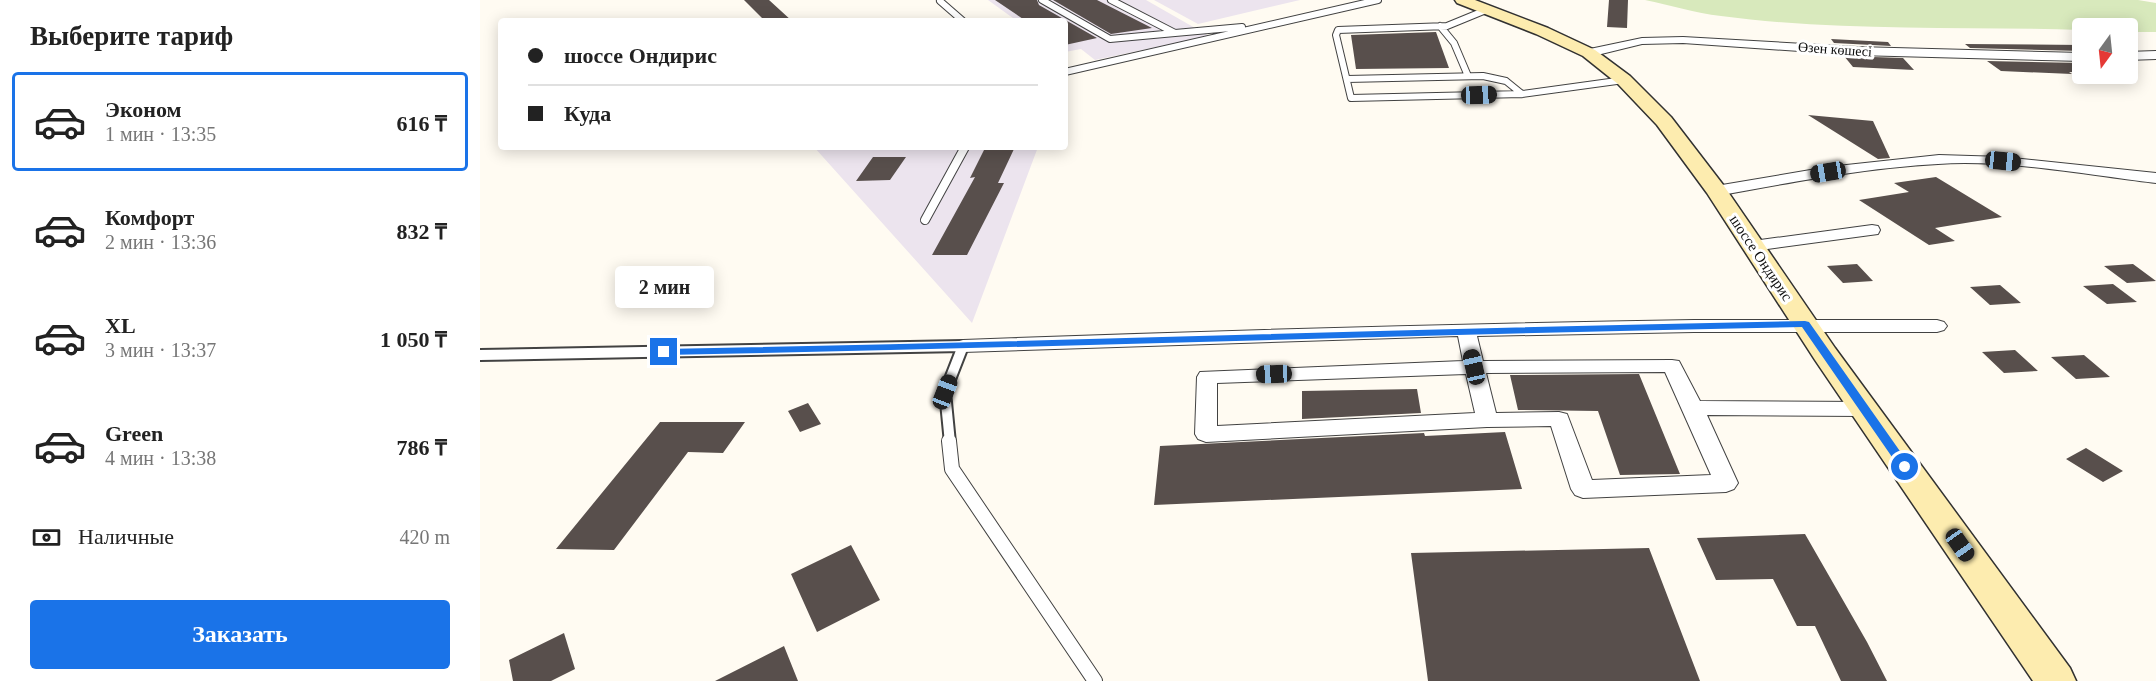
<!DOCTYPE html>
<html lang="ru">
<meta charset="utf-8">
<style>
:root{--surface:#fff;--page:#f2f2f2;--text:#222;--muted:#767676;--line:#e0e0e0;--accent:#1a73e8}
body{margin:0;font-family:"Times New Roman",serif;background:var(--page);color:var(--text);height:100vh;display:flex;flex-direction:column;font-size:22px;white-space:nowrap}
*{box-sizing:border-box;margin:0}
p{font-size:20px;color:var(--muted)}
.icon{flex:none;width:33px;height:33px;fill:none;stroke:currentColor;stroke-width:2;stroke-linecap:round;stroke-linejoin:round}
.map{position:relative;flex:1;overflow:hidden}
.side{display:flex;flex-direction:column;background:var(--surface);width:480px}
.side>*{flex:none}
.top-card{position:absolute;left:18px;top:18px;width:570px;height:132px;border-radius:6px;box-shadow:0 3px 15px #0003;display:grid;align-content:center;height:132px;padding:0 30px;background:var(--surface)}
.needle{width:39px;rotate:195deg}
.fabs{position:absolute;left:1592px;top:18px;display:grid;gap:12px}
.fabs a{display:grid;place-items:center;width:66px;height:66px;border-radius:6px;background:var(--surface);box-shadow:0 3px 15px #0003;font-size:30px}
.end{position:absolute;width:27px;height:27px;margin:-14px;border:8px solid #1a73e8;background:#fff;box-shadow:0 0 0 3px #fff}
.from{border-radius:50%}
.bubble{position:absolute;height:42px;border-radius:6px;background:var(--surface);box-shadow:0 3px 15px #0003;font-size:20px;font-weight:800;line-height:42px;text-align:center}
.car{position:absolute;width:18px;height:36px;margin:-18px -9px;border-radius:8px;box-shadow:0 0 4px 2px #0007;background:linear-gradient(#222 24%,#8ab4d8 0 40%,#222 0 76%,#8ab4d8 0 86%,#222 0)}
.top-card b{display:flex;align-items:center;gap:21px;height:57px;font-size:22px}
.top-card b+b{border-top:2px solid var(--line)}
.top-card i{width:15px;height:15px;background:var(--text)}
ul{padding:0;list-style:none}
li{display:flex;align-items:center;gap:18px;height:99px;margin:0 12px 9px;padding:0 18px;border:3px solid transparent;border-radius:6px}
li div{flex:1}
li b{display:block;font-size:22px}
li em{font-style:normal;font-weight:800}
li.selected{border-color:var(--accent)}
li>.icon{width:54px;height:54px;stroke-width:1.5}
h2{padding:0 30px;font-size:27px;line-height:72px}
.pay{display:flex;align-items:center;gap:15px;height:66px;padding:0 30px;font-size:22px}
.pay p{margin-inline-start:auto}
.action{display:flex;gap:12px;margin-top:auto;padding:12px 30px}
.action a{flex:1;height:69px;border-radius:6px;background:var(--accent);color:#fff;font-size:24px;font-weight:800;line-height:69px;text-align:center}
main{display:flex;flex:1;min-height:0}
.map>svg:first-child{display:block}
.industrial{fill:#ece4ee}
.green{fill:#d8e9bc}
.building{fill:#584f4c}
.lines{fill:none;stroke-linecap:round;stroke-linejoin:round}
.lane-far3-casing{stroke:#424242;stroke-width:8}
.lane-far2-casing{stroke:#424242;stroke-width:10}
.lane-far1-casing{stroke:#424242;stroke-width:14}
.lane-casing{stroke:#424242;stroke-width:16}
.street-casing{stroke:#424242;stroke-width:2}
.secondary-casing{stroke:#313131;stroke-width:3}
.lane-far3{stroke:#fff;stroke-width:6}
.lane-far2{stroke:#fff;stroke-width:8}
.lane-far1{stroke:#fff;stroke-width:10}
.lane{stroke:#fff;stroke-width:14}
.street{fill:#fff;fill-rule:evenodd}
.secondary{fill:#fdecaf;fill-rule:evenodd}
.route{fill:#1a73e8}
.labels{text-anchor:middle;stroke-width:6;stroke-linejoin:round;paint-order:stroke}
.far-street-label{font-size:14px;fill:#0f0f0f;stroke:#fff}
.street-label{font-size:15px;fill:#0f0f0f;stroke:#fff}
</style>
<main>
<section class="side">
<h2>Выберите тариф</h2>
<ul>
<li class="selected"><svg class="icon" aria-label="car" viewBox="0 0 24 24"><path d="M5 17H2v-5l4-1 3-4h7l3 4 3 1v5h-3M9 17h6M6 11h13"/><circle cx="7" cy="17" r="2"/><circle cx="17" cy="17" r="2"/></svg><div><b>Эконом</b><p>1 мин · 13:35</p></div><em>616 ₸</em></li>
<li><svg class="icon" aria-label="car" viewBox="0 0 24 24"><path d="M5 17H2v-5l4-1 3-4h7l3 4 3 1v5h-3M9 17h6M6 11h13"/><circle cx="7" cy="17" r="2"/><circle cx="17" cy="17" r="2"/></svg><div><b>Комфорт</b><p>2 мин · 13:36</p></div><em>832 ₸</em></li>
<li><svg class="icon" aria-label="car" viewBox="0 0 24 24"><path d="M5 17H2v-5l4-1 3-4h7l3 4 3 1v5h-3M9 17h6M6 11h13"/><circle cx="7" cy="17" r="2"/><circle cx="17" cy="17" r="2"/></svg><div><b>XL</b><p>3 мин · 13:37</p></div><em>1 050 ₸</em></li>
<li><svg class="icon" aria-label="car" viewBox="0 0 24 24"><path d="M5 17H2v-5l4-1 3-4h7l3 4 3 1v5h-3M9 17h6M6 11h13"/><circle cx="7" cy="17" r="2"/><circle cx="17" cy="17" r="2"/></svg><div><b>Green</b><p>4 мин · 13:38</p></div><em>786 ₸</em></li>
</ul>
<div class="pay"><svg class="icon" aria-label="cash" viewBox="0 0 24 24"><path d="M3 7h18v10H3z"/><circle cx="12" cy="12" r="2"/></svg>Наличные<p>420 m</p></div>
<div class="action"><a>Заказать</a></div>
</section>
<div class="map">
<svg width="1676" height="681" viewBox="0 0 1676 681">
<rect width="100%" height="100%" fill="#fffbf2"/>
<path class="industrial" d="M508 0H666L729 36 615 60 601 49 585 52V21H537Z
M674 0H820L718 24Z
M334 147H558L492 323Z"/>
<path class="green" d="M1165 0H1658L1676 3V32H1647V28H1602V30C1481 26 1361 32 1241 16 1215 13 1190 5 1165 0Z"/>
<path class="building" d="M264 0H289L312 21H285Z
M515 0H557L559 5 617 38 585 45V21H546Z
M573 0H617L672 28 631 34Z
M1129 0H1148L1147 28 1127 27Z
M956 32 969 68 876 69 871 35Z
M1351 39 1408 42 1411 46 1354 43Z
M1485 44 1602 45V51L1490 48Z
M1364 56 1423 58 1434 70 1373 67Z
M1507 61 1602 63V72H1589L1592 74 1521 71Z
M1328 115 1393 121 1410 158 1398 159Z
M516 149H534L518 183H524L487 255H452L495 177 490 178 504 150Z
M393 157H426L410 180 376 181Z
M1456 177 1522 217 1455 228 1475 241 1449 245 1379 200 1429 192 1414 183Z
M1377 264 1393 281 1363 283 1347 266Z
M1653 264 1676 281 1647 283 1624 266Z
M1633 284 1657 302 1627 304 1603 286Z
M1520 285 1541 303 1510 305 1490 287Z
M1535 350 1558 371 1524 373 1502 352Z
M1604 355 1630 377 1596 379 1571 357Z
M1159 374 1200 474 1140 475 1118 411 1038 410 1030 375Z
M937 389 941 413 822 419V391Z
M328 403 341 424 320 432 308 411Z
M180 422H265L243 453 208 452 134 550 76 549Z
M1025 432 1042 489 674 505 680 446 944 433 945 436Z
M1606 448 1643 471 1623 482 1586 459Z
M1325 534 1387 642 1407 681H1361L1335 626H1317L1293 579 1236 580 1217 538Z
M371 545 400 600 337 632 311 574Z
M1169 548 1220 681H948L931 553Z
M84 633 95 669 71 681H33L29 660Z
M304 646 318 681H235Z"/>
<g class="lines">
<g class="lane-far3-casing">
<path id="lane-far3" d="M562 0 630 39 695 33
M631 0 695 33 762 27
M460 1 483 21
M1006 10 967 26 858 30 856 35 871 98 1042 94 1144 80
M960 26 974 43 988 76
M585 72 898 0
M867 79 1003 76 1026 81 1042 94"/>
</g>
<g class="lane-far2-casing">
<path id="lane-far2" d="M445 220 485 147"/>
</g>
<g class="lane-far1-casing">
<path id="lane-far1" d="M0 355 483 346 465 392 470 443"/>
</g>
<g class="lane-casing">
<path id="lane" d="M469 441 472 469 615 681"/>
</g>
<g class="street-casing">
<path id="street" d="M1203 37 1377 47 1602 53V61L1377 55 1203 43 1162 44 1109 57 1103 53 1105 50 1162 38Z
M1676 51V59L1647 60V52Z
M1459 155 1523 157 1676 173V183C1608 175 1525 159 1458 164 1383 168 1309 183 1236 196L1228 191 1236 186 1348 167Z
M1392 225 1398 226 1400 230 1398 234 1273 251 1267 250 1265 246 1267 242 1273 241Z
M1214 320H1457L1464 322 1467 326 1464 330 1457 332H1214L997 336 1003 361 1192 360 1199 361 1220 401 1384 402 1392 404 1395 409 1392 414 1384 416 1227 415 1258 483 1254 489 1246 492 1103 498 1095 495 1091 489 1071 426 1007 427 726 442 718 439 715 434 717 377 720 372 983 361 978 336 483 352 476 350 473 346 476 342 483 340C727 331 970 324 1214 320ZM1185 372 1231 475 1112 480 1087 414 1079 412 1016 413 1006 373ZM986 374 995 413 737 426V383Z"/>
</g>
<g class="secondary-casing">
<path id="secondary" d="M975 0H995L1068 28 1115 50 1150 76 1191 117 1244 186 1355 348 1590 668 1596 681H1553L1335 360 1227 193 1177 125 1138 84 1103 56 1056 34 977 3Z"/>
</g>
<use href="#lane-far3" class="lane-far3"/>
<use href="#lane-far2" class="lane-far2"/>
<use href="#lane-far1" class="lane-far1"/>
<use href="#lane" class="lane"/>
<use href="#street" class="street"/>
<use href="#secondary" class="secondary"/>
</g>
<path class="route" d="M1325 321 1329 322 1429 464V470H1421L1322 327C943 334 564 348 184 355L179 352 184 349C565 342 945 328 1325 321Z"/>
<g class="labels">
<g class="far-street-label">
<text transform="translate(1355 49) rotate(4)" y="5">Өзен көшесі</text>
</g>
<g class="street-label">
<text transform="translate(1281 258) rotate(56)" y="5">шоссе Ондирис</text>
</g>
</g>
</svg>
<div class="fabs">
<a><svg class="needle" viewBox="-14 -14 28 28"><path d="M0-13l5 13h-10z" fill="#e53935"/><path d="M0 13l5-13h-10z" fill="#767676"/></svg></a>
</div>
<i class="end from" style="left:1425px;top:467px"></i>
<i class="end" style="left:184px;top:352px"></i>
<div class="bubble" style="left:135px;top:266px;width:99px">2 мин</div>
<i class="car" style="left:999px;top:95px;rotate:88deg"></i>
<i class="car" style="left:1523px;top:161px;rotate:96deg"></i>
<i class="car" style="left:1348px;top:172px;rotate:260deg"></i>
<i class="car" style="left:994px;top:367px;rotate:347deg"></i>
<i class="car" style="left:794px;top:374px;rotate:268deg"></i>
<i class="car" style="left:465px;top:392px;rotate:21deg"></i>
<i class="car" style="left:1480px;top:545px;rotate:145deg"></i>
<div class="top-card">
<b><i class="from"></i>шоссе Ондирис</b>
<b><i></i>Куда</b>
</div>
</div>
</main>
